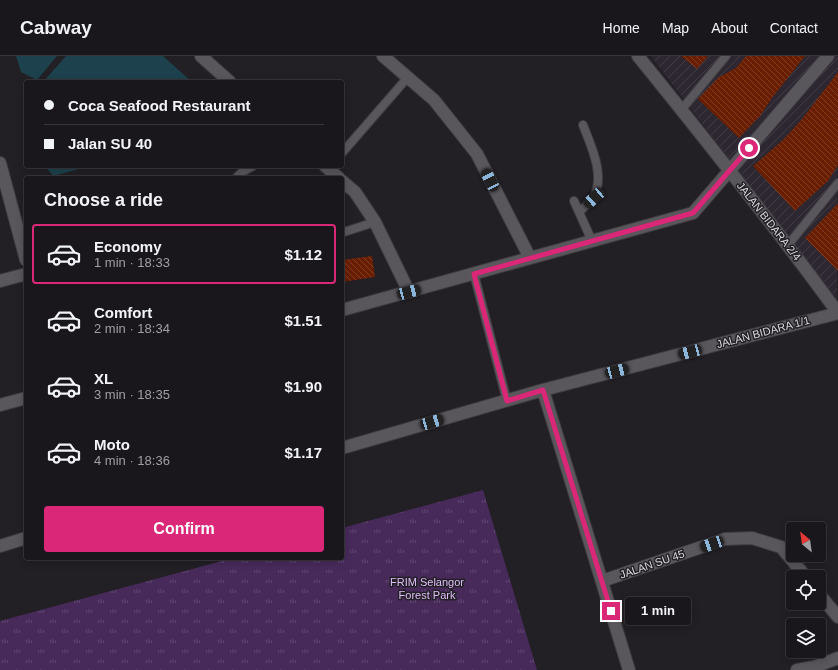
<!DOCTYPE html>
<meta charset="utf-8">
<style>
:root{--surface:#1a171c;--page:#232025;--text:#f1f3f6;--muted:#9f9fa3;--line:#38363b;--accent:#db2777}
body{margin:0;font-family:Arial,sans-serif;background:var(--page);color:var(--text);height:100vh;display:flex;flex-direction:column;font-size:15px;white-space:nowrap}
*{box-sizing:border-box;margin:0}
p{font-size:13px;color:var(--muted)}
.icon{flex:none;width:22px;height:22px;fill:none;stroke:currentColor;stroke-width:2;stroke-linecap:round;stroke-linejoin:round}
.map{position:relative;flex:1;overflow:hidden}
.details{position:absolute;left:24px;top:120px;width:320px;height:384px;display:flex;flex-direction:column;background:var(--surface);border-radius:4px;box-shadow:0 2px 10px #0003,0 0 0 1px var(--line)}
.details>*{flex:none}
.banner{position:absolute;left:24px;top:24px;width:320px;height:88px;border-radius:4px;box-shadow:0 2px 10px #0003,0 0 0 1px var(--line);display:grid;align-content:center;height:88px;padding:0 20px;background:var(--surface)}
.needle{width:26px;rotate:331deg}
.fabs{position:absolute;left:786px;top:466px;display:grid;gap:8px}
.fabs a{display:grid;place-items:center;width:40px;height:40px;border-radius:4px;background:var(--surface);box-shadow:0 2px 10px #0003,0 0 0 1px var(--line);font-size:20px}
.end{position:absolute;width:18px;height:18px;margin:-9px;border:5px solid #db2777;background:#fff;box-shadow:0 0 0 2px #fff}
.from{border-radius:50%}
.bubble{position:absolute;height:28px;border-radius:4px;background:var(--surface);box-shadow:0 2px 10px #0003,0 0 0 1px var(--line);font-size:13px;font-weight:800;line-height:28px;text-align:center}
.car{position:absolute;width:12px;height:24px;margin:-12px -6px;border-radius:5px;box-shadow:0 0 3px 1px #0007;background:linear-gradient(#222 24%,#8ab4d8 0 40%,#222 0 76%,#8ab4d8 0 86%,#222 0)}
.banner b{display:flex;align-items:center;gap:14px;height:38px;font-size:15px}
.banner b+b{border-top:1px solid var(--line)}
.banner i{width:10px;height:10px;background:var(--text)}
ul{padding:0;list-style:none}
li{display:flex;align-items:center;gap:12px;height:60px;margin:0 8px 6px;padding:0 12px;border:2px solid transparent;border-radius:4px}
li div{flex:1}
li b{display:block;font-size:15px}
li em{font-style:normal;font-weight:800}
li.selected{border-color:var(--accent)}
li>.icon{width:36px;height:36px;stroke-width:1.5}
h2{padding:0 20px;font-size:18px;line-height:48px}
.action{display:flex;gap:8px;margin-top:auto;padding:8px 20px}
.action a{flex:1;height:46px;border-radius:4px;background:var(--accent);color:#fff;font-size:16px;font-weight:800;line-height:46px;text-align:center}
header{display:flex;align-items:center;gap:24px;box-sizing:border-box;height:56px;padding:0 20px;background:var(--surface);border-bottom:1px solid var(--line)}
header strong{font-size:19px}
nav{display:flex;gap:22px;margin-inline-start:auto;font-size:14px}
.map>svg:first-child{display:block}
.industrial{fill:url(#industrial-furrows)}
.park{fill:url(#park-tufts)}
.water{fill:#1d424d}
.building{fill:url(#building-back-hatch)}
.lines{fill:none;stroke-linecap:round;stroke-linejoin:round}
.service-casing{stroke:#3e3b40;stroke-width:10}
.minor-casing{stroke:#3e3b40;stroke-width:14}
.service{stroke:#59565c;stroke-width:8}
.minor{stroke:#59565c;stroke-width:12}
.route{stroke:#db2777;stroke-width:5}
.labels{text-anchor:middle;stroke-width:3;stroke-linejoin:round;paint-order:stroke}
.street-label{font-size:11px;fill:#dbd9dd;stroke:#221f25}
.park-label{font-size:11px;fill:#e0bef9;stroke:#221f25}
</style>
<header>
<strong>Cabway</strong>
<nav><a>Home</a><a>Map</a><a>About</a><a>Contact</a></nav>
</header>
<div class="map">
<svg width="838" height="614" viewBox="0 0 838 614">
<defs>
<pattern id="industrial-furrows" width="10" height="10" patternUnits="userSpaceOnUse"><rect width="10" height="10" fill="#2d2732"/><path d="M-1 1l2-2M0 10L10 0M9 11l2-2" fill="none" stroke="#413c46"/></pattern>
<pattern id="park-tufts" width="24" height="20" patternUnits="userSpaceOnUse"><rect width="24" height="20" fill="#472a5a"/><path d="M3 7l-1-3M5 7V3M7 7l1-3M15 17l-1-3M17 17v-4M19 17l1-3" fill="none" stroke="#614871"/></pattern>
<pattern id="building-back-hatch" width="6" height="6" patternUnits="userSpaceOnUse"><rect width="6" height="6" fill="#6a1e00"/><path d="M-1 5l2 2M0 0l6 6M5-1l2 2" fill="none" stroke="#7f3e25"/></pattern>
</defs>
<rect width="100%" height="100%" fill="#221f25"/>
<path class="industrial" d="M651 0H838L837 247Z"/>
<path class="park" d="M483 434 537 614H0V565L233 502H342V472Z"/>
<path class="water" d="M16 0H57L37 24 21 16Z
M66 0H163L192 26H43Z
M45 110H90L53 120Z"/>
<path class="building" d="M681 0H708L697 13Z
M746 0H805L772 42 760 60 739 82 698 43 719 21 736 12Z
M838 16V109L828 125 795 155 753 110 783 84 802 63Z
M838 147V215L805 182Z
M372 200 375 221 342 226V204Z"/>
<g class="lines">
<g class="service-casing">
<path id="service" d="M682 53 726 0
M342 97 408 21
M236 122 242 116 253 110
M574 145 592 185
M579 156C584 151 591 146 594 141 605 118 591 90 583 69
M344 176 375 166
M788 189 838 127
M474 218 507 345"/>
</g>
<g class="minor-casing">
<path id="minor" d="M201 0 230 26
M383 0 434 44 477 98 530 202
M638 0C706 84 774 169 838 257
M0 107 26 204
M325 110 339 122
M342 125 355 136 375 166 409 236
M0 225 26 218
M342 254 693 157 828 0
M543 334 629 614
M0 349 26 342
M342 392 543 334 838 257
M0 490 26 482
M602 525 725 483 752 482 781 491 806 521
M819 538 838 561
M797 614 814 611 838 602"/>
</g>
<use href="#service" class="service"/>
<use href="#minor" class="minor"/>
</g>
<g class="lines">
<path class="route" d="M611 555 543 334 507 345 474 218 693 157 749 92"/>
</g>
<g class="labels">
<g class="street-label">
<text transform="translate(769 165) rotate(52)" y="4">JALAN BIDARA 2/4</text>
<text transform="translate(763 276) rotate(-15)" y="4">JALAN BIDARA 1/1</text>
<text transform="translate(652 508) rotate(-19)" y="4">JALAN SU 45</text>
</g>
<g class="park-label">
<text x="427" y="530">FRIM Selangor<tspan x="427" dy="13">Forest Park</tspan></text>
</g>
</g>
</svg>
<div class="fabs">
<a><svg class="needle" viewBox="-14 -14 28 28"><path d="M0-13l5 13h-10z" fill="#e53935"/><path d="M0 13l5-13h-10z" fill="#9f9fa3"/></svg></a>
<a><svg class="icon" aria-label="locate" viewBox="0 0 24 24"><circle cx="12" cy="12" r="6"/><path d="M12 2v4M12 18v4M2 12h4M18 12h4"/></svg></a>
<a><svg class="icon" aria-label="layers" viewBox="0 0 24 24"><path d="M12 4l9 5-9 5-9-5zM3 14l9 5 9-5"/></svg></a>
</div>
<i class="end from" style="left:749px;top:92px"></i>
<i class="end" style="left:611px;top:555px"></i>
<div class="bubble" style="left:625px;top:541px;width:66px">1 min</div>
<i class="car" style="left:490px;top:124px;rotate:333deg"></i>
<i class="car" style="left:594px;top:142px;rotate:228deg"></i>
<i class="car" style="left:409px;top:236px;rotate:75deg"></i>
<i class="car" style="left:690px;top:296px;rotate:255deg"></i>
<i class="car" style="left:617px;top:315px;rotate:75deg"></i>
<i class="car" style="left:432px;top:366px;rotate:74deg"></i>
<i class="car" style="left:712px;top:488px;rotate:251deg"></i>
<div class="banner">
<b><i class="from"></i>Coca Seafood Restaurant</b>
<b><i></i>Jalan SU 40</b>
</div>
<section class="details">
<h2>Choose a ride</h2>
<ul>
<li class="selected"><svg class="icon" aria-label="car" viewBox="0 0 24 24"><path d="M5 17H2v-5l4-1 3-4h7l3 4 3 1v5h-3M9 17h6M6 11h13"/><circle cx="7" cy="17" r="2"/><circle cx="17" cy="17" r="2"/></svg><div><b>Economy</b><p>1 min · 18:33</p></div><em>$1.12</em></li>
<li><svg class="icon" aria-label="car" viewBox="0 0 24 24"><path d="M5 17H2v-5l4-1 3-4h7l3 4 3 1v5h-3M9 17h6M6 11h13"/><circle cx="7" cy="17" r="2"/><circle cx="17" cy="17" r="2"/></svg><div><b>Comfort</b><p>2 min · 18:34</p></div><em>$1.51</em></li>
<li><svg class="icon" aria-label="car" viewBox="0 0 24 24"><path d="M5 17H2v-5l4-1 3-4h7l3 4 3 1v5h-3M9 17h6M6 11h13"/><circle cx="7" cy="17" r="2"/><circle cx="17" cy="17" r="2"/></svg><div><b>XL</b><p>3 min · 18:35</p></div><em>$1.90</em></li>
<li><svg class="icon" aria-label="car" viewBox="0 0 24 24"><path d="M5 17H2v-5l4-1 3-4h7l3 4 3 1v5h-3M9 17h6M6 11h13"/><circle cx="7" cy="17" r="2"/><circle cx="17" cy="17" r="2"/></svg><div><b>Moto</b><p>4 min · 18:36</p></div><em>$1.17</em></li>
</ul>
<div class="action"><a>Confirm</a></div>
</section>
</div>
